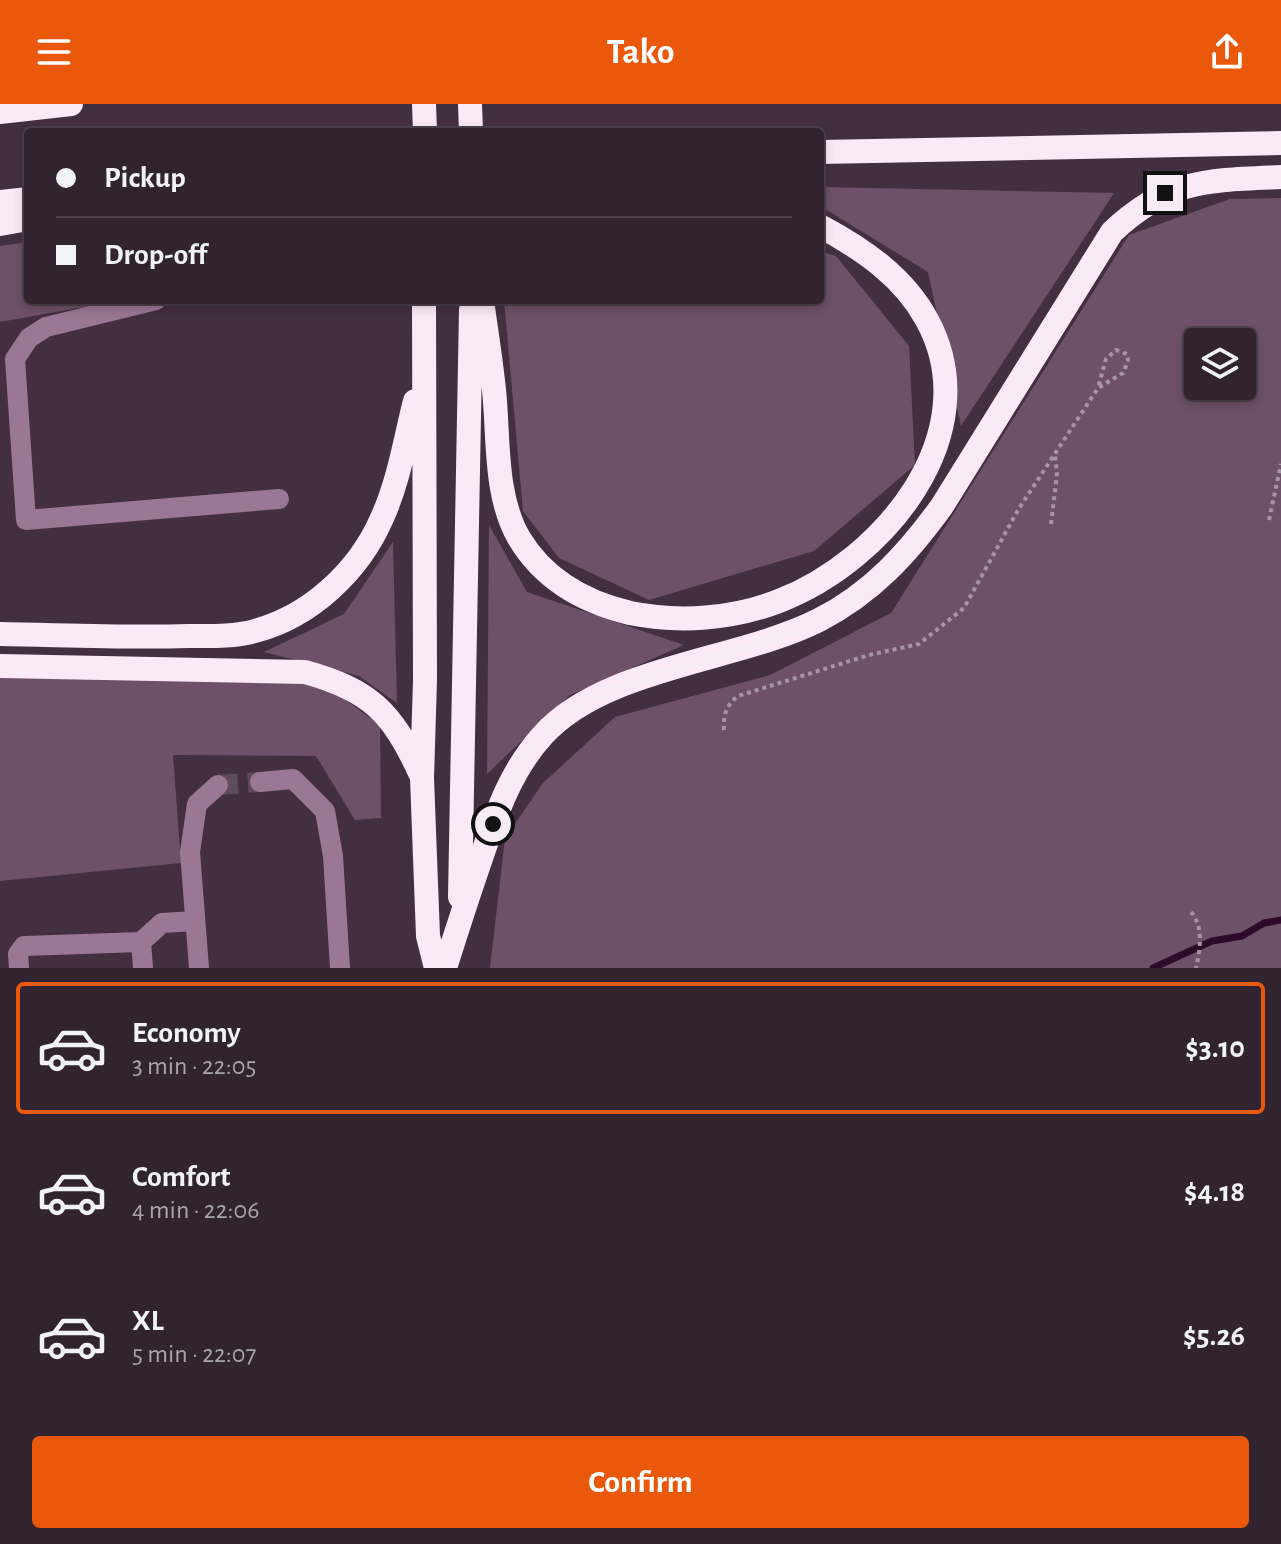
<!DOCTYPE html>
<meta charset="utf-8">
<style>
:root{--surface:#322330;--page:#3a2b38;--text:#f1f3f6;--muted:#a8a4ab;--line:#4d404c;--accent:#ea580c}
body{margin:0;font-family:"Alegreya Sans",sans-serif;background:var(--page);color:var(--text);height:100vh;display:flex;flex-direction:column;font-size:30px;white-space:nowrap}
*{box-sizing:border-box;margin:0}
p{font-size:26px;color:var(--muted)}
.icon{flex:none;width:44px;height:44px;fill:none;stroke:currentColor;stroke-width:2;stroke-linecap:round;stroke-linejoin:round}
.map{position:relative;height:864px;overflow:hidden}
.panel{display:flex;flex-direction:column;background:var(--surface);flex:1}
.panel>*{flex:none}
.banner{position:absolute;left:24px;top:24px;width:800px;height:176px;border-radius:8px;box-shadow:0 4px 12px #0003,0 0 0 2px var(--line);display:grid;align-content:center;height:176px;padding:0 32px;background:var(--surface)}
.tools{position:absolute;left:1184px;top:224px;display:grid;gap:16px}
.tools a{display:grid;place-items:center;width:72px;height:72px;border-radius:8px;background:var(--surface);box-shadow:0 4px 12px #0003,0 0 0 2px var(--line);font-size:40px}
.end{position:absolute;width:36px;height:36px;margin:-18px;border:10px solid #f7ebf5;background:#111;box-shadow:0 0 0 4px #111}
.from{border-radius:50%}
.banner b{display:flex;align-items:center;gap:28px;height:76px;font-size:30px}
.banner b+b{border-top:2px solid var(--line)}
.banner i{width:20px;height:20px;background:var(--text)}
ul{padding:14px 0 0;list-style:none}
li{display:flex;align-items:center;gap:24px;height:132px;margin:0 16px 12px;padding:0 16px;border:4px solid transparent;border-radius:8px}
li div{flex:1}
li b{display:block;font-size:30px}
li em{font-style:normal;font-weight:700}
li.current{border-color:var(--accent)}
li>.icon{width:72px;height:72px;stroke-width:1.5}
.button{display:flex;gap:16px;margin-top:auto;padding:16px 32px}
.button a{flex:1;height:92px;border-radius:8px;background:var(--accent);color:#fff;font-size:32px;font-weight:700;line-height:92px;text-align:center}
header{display:flex;justify-content:space-between;align-items:center;height:104px;padding:0 32px;background:var(--accent);color:#fff;font-size:36px;font-weight:700}
.map>svg:first-child{display:block}
.green{fill:#6d5168;fill-rule:evenodd}
.lines{fill:none;stroke-linecap:round;stroke-linejoin:round}
.stream{stroke:#2e0a2a;stroke-width:7}
.minor-tunnel{stroke:#5e4b5b;stroke-width:20;stroke-dasharray:20 10;stroke-linecap:butt}
.path{stroke:#a596a3;stroke-width:4;stroke-dasharray:4 4;stroke-linecap:butt}
.minor{stroke:#9a7794;stroke-width:20}
.highway{stroke:#fbe9f7;stroke-width:24}
.route{stroke:#f7ebf5;stroke-width:10}
</style>
<header><svg class="icon" aria-label="menu" viewBox="0 0 24 24"><path d="M4 6h16M4 12h16M4 18h16"/></svg>Tako<svg class="icon" aria-label="share" viewBox="0 0 24 24"><path d="M12 15V3M7 8l5-5 5 5M5 13v7h14v-7"/></svg></header>
<div class="map">
<svg width="1281" height="864" viewBox="0 0 1281 864">
<rect width="100%" height="100%" fill="#432f40"/>
<path class="green" d="M820 83 1114 89 961 322 928 168 820 102Z
M1281 94V864H490L505 734 543 679 615 613 770 571 891 509 1129 131 1230 95ZM1198 238H1242V282H1198Z
M28 138V196H122L0 218V142Z
M820 147 836 152 909 242 915 361 814 447 649 496 559 454 523 407 504 196H820Z
M489 421 527 488 684 541 570 591 487 670Z
M393 438 397 599 359 572 264 548 344 510Z
M0 559 321 578 380 621 381 714 355 716 316 652 173 651 181 759 0 777Z"/>
<g class="lines">
<path class="stream" d="M1153 864 1212 837 1242 832 1264 819 1281 816"/>
<path class="minor-tunnel" d="M218 681 260 678"/>
<path class="path" d="M1269 416 1281 360
M1051 420 1057 370 1055 352
M724 626C723 612 726 601 738 592L869 551 919 540 964 504 1018 406 1098 284 1123 269 1128 257 1127 250 1116 246 1106 255 1098 284
M1191 808C1204 822 1200 847 1196 864"/>
<path class="minor" d="M156 196 46 223 29 234 15 255 26 416 279 395
M260 678 293 675 325 707 333 752 340 864
M141 838 162 819 195 817
M19 864 18 850 24 842 141 838 143 864
M199 864 190 748 197 700 218 681"/>
<path class="highway" d="M424 0 425 28
M470 0 471 28
M0 8 71 0
M820 48 1281 39
M0 98 28 95
M0 120 28 115
M424 196 425 576 422 674 428 832 436 864
M482 196C486 226 491 256 494 286 499 333 494 391 519 434 544 476 584 498 630 509 679 519 733 515 779 497 883 457 989 330 927 216 904 173 863 145 820 122
M0 530C63 531 126 534 188 532 210 532 233 533 255 527 311 512 359 467 382 414 399 377 405 336 415 297
M0 562 305 568C370 586 392 608 420 669
M460 793 471 206
M445 864C456 829 467 795 479 760 495 714 509 668 543 631 604 563 738 557 819 516 872 489 908 449 942 402L1112 128C1168 75 1208 76 1281 73"/>
</g>
<g class="lines">
<path class="route" d="M493 720C504 687 519 656 543 631 574 596 617 583 660 570 737 545 824 528 885 471 930 429 959 375 990 324 1028 261 1066 199 1104 137L1135 106 1165 89"/>
</g>
</svg>
<div class="tools">
<a><svg class="icon" aria-label="layers" viewBox="0 0 24 24"><path d="M12 4l9 5-9 5-9-5zM3 14l9 5 9-5"/></svg></a>
</div>
<i class="end from" style="left:493px;top:720px"></i>
<i class="end" style="left:1165px;top:89px"></i>
<div class="banner">
<b><i class="from"></i>Pickup</b>
<b><i></i>Drop-off</b>
</div>
</div>
<section class="panel">
<ul>
<li class="current"><svg class="icon" aria-label="car" viewBox="0 0 24 24"><path d="M5 17H2v-5l4-1 3-4h7l3 4 3 1v5h-3M9 17h6M6 11h13"/><circle cx="7" cy="17" r="2"/><circle cx="17" cy="17" r="2"/></svg><div><b>Economy</b><p>3 min · 22:05</p></div><em>$3.10</em></li>
<li><svg class="icon" aria-label="car" viewBox="0 0 24 24"><path d="M5 17H2v-5l4-1 3-4h7l3 4 3 1v5h-3M9 17h6M6 11h13"/><circle cx="7" cy="17" r="2"/><circle cx="17" cy="17" r="2"/></svg><div><b>Comfort</b><p>4 min · 22:06</p></div><em>$4.18</em></li>
<li><svg class="icon" aria-label="car" viewBox="0 0 24 24"><path d="M5 17H2v-5l4-1 3-4h7l3 4 3 1v5h-3M9 17h6M6 11h13"/><circle cx="7" cy="17" r="2"/><circle cx="17" cy="17" r="2"/></svg><div><b>XL</b><p>5 min · 22:07</p></div><em>$5.26</em></li>
</ul>
<div class="button"><a>Confirm</a></div>
</section>
